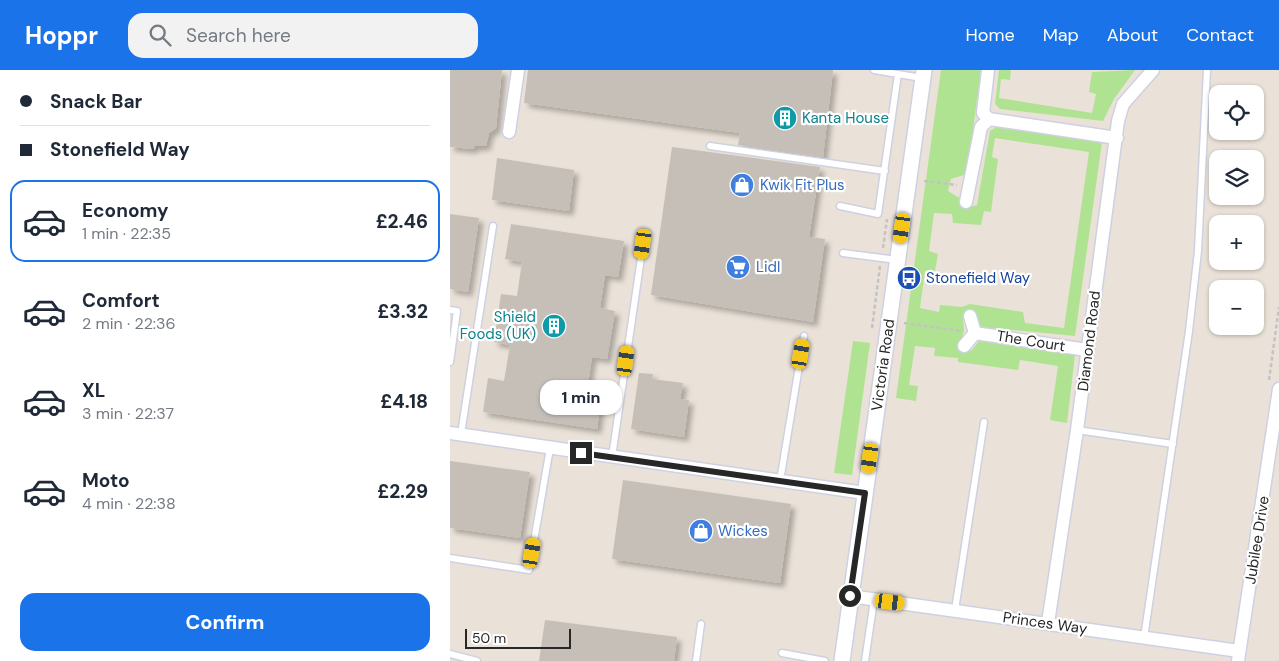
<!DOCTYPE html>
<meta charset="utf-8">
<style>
:root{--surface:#fff;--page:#f2f2f3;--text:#1f2937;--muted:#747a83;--line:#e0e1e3;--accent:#1a73e8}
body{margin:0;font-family:"DM Sans",sans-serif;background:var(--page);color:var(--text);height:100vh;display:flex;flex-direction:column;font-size:19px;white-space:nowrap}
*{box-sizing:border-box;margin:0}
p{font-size:16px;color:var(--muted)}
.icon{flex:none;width:28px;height:28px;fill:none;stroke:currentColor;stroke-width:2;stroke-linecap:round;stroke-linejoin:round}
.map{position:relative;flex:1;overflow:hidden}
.panel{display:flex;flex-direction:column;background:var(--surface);width:450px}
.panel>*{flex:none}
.hud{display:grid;align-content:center;height:110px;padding:0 20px;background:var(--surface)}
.fabs{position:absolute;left:759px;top:15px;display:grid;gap:10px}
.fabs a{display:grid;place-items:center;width:55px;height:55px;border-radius:10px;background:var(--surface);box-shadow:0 1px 4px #0004;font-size:25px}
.scale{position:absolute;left:15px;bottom:12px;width:106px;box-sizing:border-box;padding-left:5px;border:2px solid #272727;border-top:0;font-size:14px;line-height:18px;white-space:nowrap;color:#272727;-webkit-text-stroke:4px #fff;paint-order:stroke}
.end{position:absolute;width:22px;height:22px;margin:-11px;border:6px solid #272727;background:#fff;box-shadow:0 0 0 2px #fff}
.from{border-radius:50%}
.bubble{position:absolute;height:35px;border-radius:15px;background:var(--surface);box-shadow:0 1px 4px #0004;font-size:16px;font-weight:800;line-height:35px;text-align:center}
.car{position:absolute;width:15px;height:30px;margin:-15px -8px;border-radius:6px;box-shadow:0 0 4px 1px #0007;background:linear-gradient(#f5c518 24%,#345 0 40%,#f5c518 0 76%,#345 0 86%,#f5c518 0)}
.hud b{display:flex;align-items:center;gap:18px;height:48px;font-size:19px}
.hud b+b{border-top:1px solid var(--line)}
.hud i{width:12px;height:12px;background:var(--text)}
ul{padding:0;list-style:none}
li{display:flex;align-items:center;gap:15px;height:82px;margin:0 10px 8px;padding:0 10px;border:2px solid transparent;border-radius:15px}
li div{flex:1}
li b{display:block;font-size:19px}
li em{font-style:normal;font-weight:800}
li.on{border-color:var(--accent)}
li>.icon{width:45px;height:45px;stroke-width:1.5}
.primary-button{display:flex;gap:10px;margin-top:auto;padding:10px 20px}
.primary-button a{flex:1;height:58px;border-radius:15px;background:var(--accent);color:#fff;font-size:20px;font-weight:800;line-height:58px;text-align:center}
header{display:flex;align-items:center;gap:30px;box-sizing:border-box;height:70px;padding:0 25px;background:var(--accent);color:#fff}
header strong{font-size:24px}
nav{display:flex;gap:28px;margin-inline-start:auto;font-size:18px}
.search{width:350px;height:45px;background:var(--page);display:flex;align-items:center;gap:12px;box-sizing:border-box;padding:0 18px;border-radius:15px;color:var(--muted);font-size:19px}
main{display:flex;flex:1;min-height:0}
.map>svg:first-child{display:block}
.green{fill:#afe392;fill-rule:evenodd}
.building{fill:#c5bfb8;filter:url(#shadow)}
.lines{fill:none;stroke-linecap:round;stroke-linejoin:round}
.service-casing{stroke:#cdd1e1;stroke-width:9}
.minor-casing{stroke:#cdd1e1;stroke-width:15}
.tertiary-casing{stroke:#cdd1e1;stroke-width:18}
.path{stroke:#c3c3c3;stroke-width:2.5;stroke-dasharray:4 2.5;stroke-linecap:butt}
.service{stroke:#fff;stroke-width:6}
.minor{stroke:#fff;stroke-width:12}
.tertiary{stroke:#fff;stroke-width:15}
.route{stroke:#272727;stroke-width:6}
.labels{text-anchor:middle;stroke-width:4.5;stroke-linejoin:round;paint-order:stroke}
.culture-label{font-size:15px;fill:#0d838f;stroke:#fff;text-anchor:start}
.shop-label{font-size:15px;fill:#366cbe;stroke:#fff;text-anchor:start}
.transit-label{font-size:15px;fill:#164399;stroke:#fff;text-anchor:start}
.street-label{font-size:15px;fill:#272727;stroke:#fff}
</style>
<header>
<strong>Hoppr</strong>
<div class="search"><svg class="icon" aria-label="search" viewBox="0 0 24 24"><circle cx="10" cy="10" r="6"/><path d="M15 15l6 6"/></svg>Search here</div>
<nav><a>Home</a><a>Map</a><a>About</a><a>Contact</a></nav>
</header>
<main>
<section class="panel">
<div class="hud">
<b><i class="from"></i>Snack Bar</b>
<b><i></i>Stonefield Way</b>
</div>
<ul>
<li class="on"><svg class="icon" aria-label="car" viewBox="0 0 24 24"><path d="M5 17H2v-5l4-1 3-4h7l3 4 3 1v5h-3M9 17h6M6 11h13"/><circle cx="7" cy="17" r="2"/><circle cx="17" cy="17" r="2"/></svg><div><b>Economy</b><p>1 min · 22:35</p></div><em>£2.46</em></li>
<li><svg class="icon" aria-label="car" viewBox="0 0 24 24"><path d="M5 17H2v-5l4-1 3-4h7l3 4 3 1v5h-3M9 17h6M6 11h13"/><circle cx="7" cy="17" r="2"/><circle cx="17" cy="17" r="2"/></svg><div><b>Comfort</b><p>2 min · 22:36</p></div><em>£3.32</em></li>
<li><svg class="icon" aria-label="car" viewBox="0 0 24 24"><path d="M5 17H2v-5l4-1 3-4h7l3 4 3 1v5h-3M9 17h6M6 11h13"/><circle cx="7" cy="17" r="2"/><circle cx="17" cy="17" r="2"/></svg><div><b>XL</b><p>3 min · 22:37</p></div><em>£4.18</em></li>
<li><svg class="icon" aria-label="car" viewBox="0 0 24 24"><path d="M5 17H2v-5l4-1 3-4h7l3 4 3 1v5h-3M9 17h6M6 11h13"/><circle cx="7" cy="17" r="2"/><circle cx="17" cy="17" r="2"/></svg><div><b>Moto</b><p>4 min · 22:38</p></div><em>£2.29</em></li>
</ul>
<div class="primary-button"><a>Confirm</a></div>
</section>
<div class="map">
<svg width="829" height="591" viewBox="0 0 829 591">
<defs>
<filter id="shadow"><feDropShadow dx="4.5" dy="4.5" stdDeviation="2.5" flood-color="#0004"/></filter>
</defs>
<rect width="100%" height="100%" fill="#eae2d8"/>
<path class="green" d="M491 0H531L517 104 501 109 498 121 511 129 510 136 520 137 527 135 540 61 546 57 652 72 625 266 531 257 525 244 513 249 514 261 510 273 521 281 529 271 625 285 617 353 600 350 608 296 570 290 568 300 508 292V288L484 286 485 278 465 276 459 315 468 316 466 331 446 328ZM545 68 639 82 614 258 575 253 573 242 520 234 512 237 490 235 489 242 470 238 475 201H485L488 184 479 181 484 143 502 144 503 153 531 155 534 141 541 142 548 89 542 87Z
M549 0H561L560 10 551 9 549 28 642 43 646 24 639 22 642 2 685 0 664 29 653 51 550 39 545 34Z
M403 271 420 273 402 405 384 403Z"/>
<path class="building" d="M0 0H52L46 58 39 63 36 76H25L23 79 0 77Z
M78 0H383L373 87 288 75 290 63 74 33Z
M222 77 370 97 359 167 375 169 363 252 201 225Z
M47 88 124 100 119 141 42 130Z
M0 144 29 148 18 222 0 219Z
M61 154 174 171 168 207 155 205 150 238 165 241 157 289 142 287 137 321 152 323 147 359 33 342 38 308 54 311 60 275 44 272 51 224 67 226 72 192 55 189Z
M189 303 203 304 202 309 233 313 230 329 239 330 234 367 181 359Z
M0 391 80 402 70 468 0 458Z
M173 410 341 434 330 513 162 489Z
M95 550 227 567 224 591H89Z"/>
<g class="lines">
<g class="service-casing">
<path id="service" d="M424 0 472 8
M260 76 435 101
M390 136 428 144 448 4
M393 183 447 190
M0 240 7 241 0 292
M627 360 723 374
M11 364 43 156
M162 387 193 174
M330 411 354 266
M0 488 79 500 100 378
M505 540 534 352
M694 568 739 261 748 181 757 0
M332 583 375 591
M0 584 27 591
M246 591 251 554
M415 591 424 530"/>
</g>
<g class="minor-casing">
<path id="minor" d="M539 49 667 68
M59 62 68 0
M516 132 531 57 539 49 533 43 538 0
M525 263 637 280
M514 276 525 263 520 246
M0 363 415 423
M400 526 789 581
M598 553 627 360 668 51 673 34 703 0
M788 591 829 319"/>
</g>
<g class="tertiary-casing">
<path id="tertiary" d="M392 591 474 0"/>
</g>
<path class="path" d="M474 111 507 115
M433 178 437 149
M454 253 511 261
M422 258 430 196
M819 310 829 237"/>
<use href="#service" class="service"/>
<use href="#minor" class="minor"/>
<use href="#tertiary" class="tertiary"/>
</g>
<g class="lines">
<path class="route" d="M131 383 415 423 400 526"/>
</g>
<defs>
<g id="building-disc" transform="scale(1.25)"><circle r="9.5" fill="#0f9aa8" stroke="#fff"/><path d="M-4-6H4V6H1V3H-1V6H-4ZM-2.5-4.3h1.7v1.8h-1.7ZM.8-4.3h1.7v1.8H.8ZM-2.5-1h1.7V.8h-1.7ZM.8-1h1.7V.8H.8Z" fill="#fff"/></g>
<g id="shop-disc" transform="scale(1.25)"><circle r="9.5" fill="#3f7fe0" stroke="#fff"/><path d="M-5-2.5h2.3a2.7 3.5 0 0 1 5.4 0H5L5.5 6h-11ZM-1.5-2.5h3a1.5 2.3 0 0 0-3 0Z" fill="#fff"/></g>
<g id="supermarket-disc" transform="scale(1.25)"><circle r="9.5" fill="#3f7fe0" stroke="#fff"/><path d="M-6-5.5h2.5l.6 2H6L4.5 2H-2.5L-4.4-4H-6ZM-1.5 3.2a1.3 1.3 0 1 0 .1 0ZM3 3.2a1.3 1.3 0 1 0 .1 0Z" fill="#fff"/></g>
<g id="bus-disc" transform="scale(1.25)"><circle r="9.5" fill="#1a4fb4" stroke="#fff"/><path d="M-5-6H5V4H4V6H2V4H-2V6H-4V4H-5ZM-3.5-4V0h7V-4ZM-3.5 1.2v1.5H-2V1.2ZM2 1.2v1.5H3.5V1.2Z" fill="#fff"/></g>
</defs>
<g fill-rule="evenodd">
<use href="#building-disc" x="335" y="48"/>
<use href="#shop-disc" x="292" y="115"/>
<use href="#supermarket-disc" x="288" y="197"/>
<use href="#bus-disc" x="459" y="208"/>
<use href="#building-disc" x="104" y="256"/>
<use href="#shop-disc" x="251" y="461"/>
</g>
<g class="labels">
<g class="culture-label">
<text x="352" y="53">Kanta House</text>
<text x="86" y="252" text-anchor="end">Shield<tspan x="86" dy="17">Foods (UK)</tspan></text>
</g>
<g class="shop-label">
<text x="310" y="120">Kwik Fit Plus</text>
<text x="306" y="202">Lidl</text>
<text x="268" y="466">Wickes</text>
</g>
<g class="transit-label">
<text x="476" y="213">Stonefield Way</text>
</g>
<g class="street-label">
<text transform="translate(581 271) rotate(9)" y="5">The Court</text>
<text transform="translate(639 271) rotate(-83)" y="5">Diamond Road</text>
<text transform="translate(433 295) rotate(-82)" y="5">Victoria Road</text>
<text transform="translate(807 470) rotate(-81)" y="5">Jubilee Drive</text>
<text transform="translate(595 553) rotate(8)" y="5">Princes Way</text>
</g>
</g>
</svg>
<div class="fabs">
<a><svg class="icon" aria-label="locate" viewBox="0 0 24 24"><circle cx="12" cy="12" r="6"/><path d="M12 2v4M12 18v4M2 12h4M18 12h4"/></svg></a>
<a><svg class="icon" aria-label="layers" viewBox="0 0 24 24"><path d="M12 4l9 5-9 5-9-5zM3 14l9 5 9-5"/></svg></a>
<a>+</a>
<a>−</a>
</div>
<div class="scale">50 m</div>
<i class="end from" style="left:400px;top:526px"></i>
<i class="end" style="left:131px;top:383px"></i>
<div class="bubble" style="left:90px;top:310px;width:82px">1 min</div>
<i class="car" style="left:452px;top:158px;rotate:188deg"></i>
<i class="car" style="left:193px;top:174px;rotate:188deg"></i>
<i class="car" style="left:351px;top:284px;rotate:9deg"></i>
<i class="car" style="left:176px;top:291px;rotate:8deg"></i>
<i class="car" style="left:420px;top:388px;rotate:188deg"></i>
<i class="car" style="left:82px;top:483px;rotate:10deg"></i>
<i class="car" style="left:440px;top:532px;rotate:97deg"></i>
</div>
</main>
